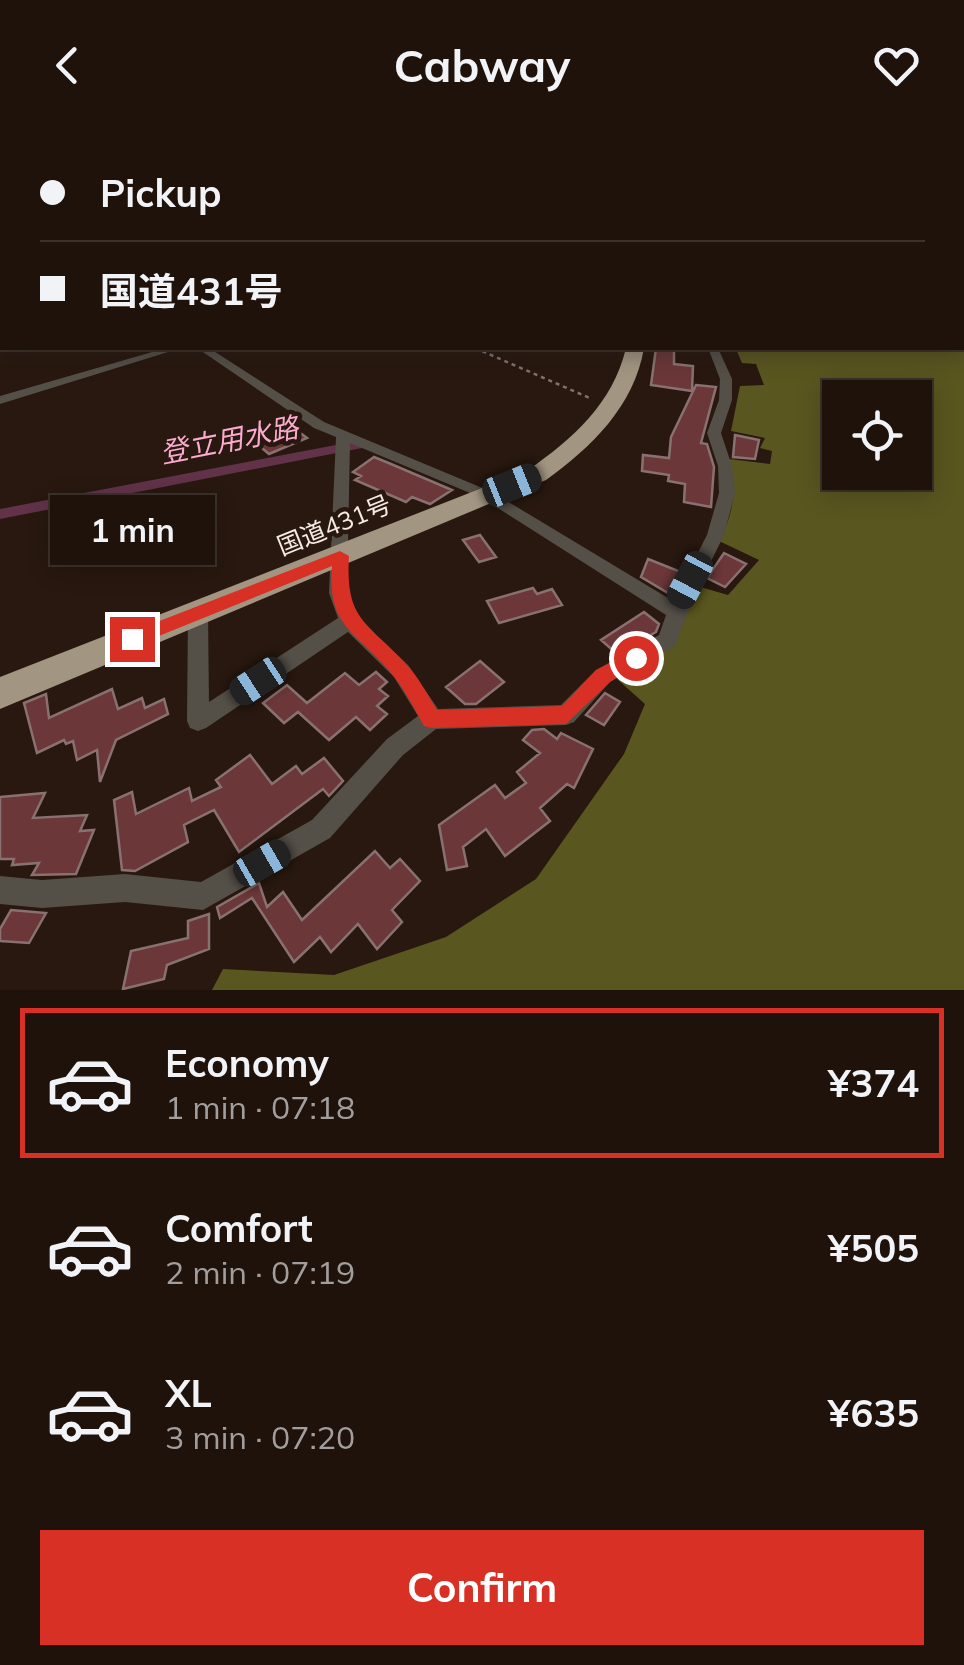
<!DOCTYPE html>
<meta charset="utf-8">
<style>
:root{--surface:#1e120b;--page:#2b2019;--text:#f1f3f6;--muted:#a19e9d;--line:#3c322c;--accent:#d93025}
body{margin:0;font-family:Mulish,"Noto Sans JP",sans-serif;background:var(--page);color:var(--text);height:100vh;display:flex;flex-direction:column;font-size:38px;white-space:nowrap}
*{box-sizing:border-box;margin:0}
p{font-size:32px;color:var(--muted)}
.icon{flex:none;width:55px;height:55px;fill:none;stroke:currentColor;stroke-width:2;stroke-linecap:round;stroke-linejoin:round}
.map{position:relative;height:860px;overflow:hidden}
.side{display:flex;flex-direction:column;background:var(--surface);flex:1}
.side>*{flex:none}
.banner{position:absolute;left:0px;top:0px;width:965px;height:220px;box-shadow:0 5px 25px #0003,0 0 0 2px var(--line);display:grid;align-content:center;height:220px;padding:0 40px;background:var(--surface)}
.controls{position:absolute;left:822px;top:250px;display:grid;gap:20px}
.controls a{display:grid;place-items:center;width:110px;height:110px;border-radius:0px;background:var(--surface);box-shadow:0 5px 25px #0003,0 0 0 2px var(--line);font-size:50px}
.end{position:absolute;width:45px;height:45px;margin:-22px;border:12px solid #d93025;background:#fff;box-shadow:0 0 0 5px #fff}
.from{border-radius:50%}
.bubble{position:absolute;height:70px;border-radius:0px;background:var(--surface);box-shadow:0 5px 25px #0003,0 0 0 2px var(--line);font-size:32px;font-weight:700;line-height:70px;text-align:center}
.car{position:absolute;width:30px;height:60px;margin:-30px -15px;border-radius:12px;box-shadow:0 0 8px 2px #0007;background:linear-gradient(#222 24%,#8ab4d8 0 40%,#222 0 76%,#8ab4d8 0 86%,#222 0)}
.banner b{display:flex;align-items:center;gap:35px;height:95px;font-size:38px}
.banner b+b{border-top:2px solid var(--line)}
.banner i{width:25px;height:25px;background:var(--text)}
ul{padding:18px 0 0;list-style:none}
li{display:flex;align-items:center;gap:30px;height:150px;margin:0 20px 15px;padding:0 20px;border:5px solid transparent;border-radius:0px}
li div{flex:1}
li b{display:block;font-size:38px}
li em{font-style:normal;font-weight:700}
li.on{border-color:var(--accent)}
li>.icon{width:90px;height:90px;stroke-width:1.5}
.action{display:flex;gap:20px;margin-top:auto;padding:20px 40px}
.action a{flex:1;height:115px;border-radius:0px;background:var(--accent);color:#fff;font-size:40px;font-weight:700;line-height:115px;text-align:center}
header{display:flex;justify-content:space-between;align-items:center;height:130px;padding:0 40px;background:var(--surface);font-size:45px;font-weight:700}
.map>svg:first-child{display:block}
.forest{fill:#5a5620;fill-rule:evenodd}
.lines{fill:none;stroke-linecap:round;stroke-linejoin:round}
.canal{fill:#613248;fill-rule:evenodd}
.river{fill:#613248;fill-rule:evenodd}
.building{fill:#6b3738;stroke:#897171;stroke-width:2.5}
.path{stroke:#81736b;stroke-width:2.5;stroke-dasharray:4 4;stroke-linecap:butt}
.street{fill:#544f47;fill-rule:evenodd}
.highway{fill:#a29582;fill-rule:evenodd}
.route{fill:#d93025}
.labels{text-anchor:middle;stroke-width:9;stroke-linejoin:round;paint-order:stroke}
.street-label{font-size:25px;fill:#f6eae4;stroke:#28180f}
.water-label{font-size:28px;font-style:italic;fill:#fbabcf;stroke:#28180f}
</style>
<header><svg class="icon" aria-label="back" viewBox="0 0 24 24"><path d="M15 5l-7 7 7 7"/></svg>Cabway<svg class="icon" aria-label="heart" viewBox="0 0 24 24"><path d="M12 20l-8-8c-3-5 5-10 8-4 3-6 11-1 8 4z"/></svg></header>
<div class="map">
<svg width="964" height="860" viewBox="0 0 964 860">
<rect width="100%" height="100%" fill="#28180f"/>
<path class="forest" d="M964 126V860H212L223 839 334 845 446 807 536 749 624 624 645 574 617 549 672 515 697 456 728 465 759 430 719 411C733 386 738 357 729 329L770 334 772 321 760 318 765 308 731 301 740 256 764 255 756 234 742 233 736 219 718 218H962ZM840 268H915V342H840Z"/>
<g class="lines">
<path class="canal" d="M357 311 364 315 362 318 0 389V379Z"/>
<path class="river" d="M0 115H2V123H0Z"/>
</g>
<path class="building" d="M656 218H674V234L693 236 692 261 651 255Z
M696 255 716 257 701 313 707 314 714 337 711 377 684 372 685 354 668 351 669 345 642 341 643 325 669 328 671 307Z
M295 299 307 308 269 324 257 314Z
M735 305 759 310 755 329 733 327Z
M374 327 391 334 452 360 430 374 412 367 406 372 355 350 361 346 353 342Z
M480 405 496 427 479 432 463 410Z
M724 423 746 434 725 457 707 448Z
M648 429 681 442 668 463 641 447Z
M533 458 537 464 552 459 562 475 499 493 487 471Z
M644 482 659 494 656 502 617 524 601 510Z
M480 531 504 552 476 574H465L446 557Z
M376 542 387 552 379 559 388 566 377 576 387 584 370 600 356 587 329 610 298 582 284 593 263 573 287 555 307 573 345 543 359 555Z
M112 559 118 579 142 568 145 578 164 569 168 584 116 610 100 652 97 620 77 630 73 611 66 614 64 610 37 623 24 573 46 564 49 588Z
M605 563 620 572 604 595 586 585Z
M544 599 557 609 561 603 593 619 574 658 567 654 540 678 550 691 505 726 486 699 463 717 467 736 447 740 439 695 495 655 505 668 526 653 517 642 540 623 523 610 532 600Z
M250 625 272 654 296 636 302 644 324 628 343 651 329 666 323 659 239 722 214 680 184 695 188 712 135 741 122 740 114 670 132 662 136 684 189 658 192 671 221 657 216 650Z
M45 663 33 688 87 685 80 701 94 700 76 744 32 745 39 733 12 735 14 729H0V667Z
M375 721 390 738 400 729 420 751 392 780 402 792 377 819 358 794 331 822 320 807 294 832 252 768 220 788 217 777 259 753 267 777 283 762 302 790Z
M11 780 46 783 29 813 0 811V799Z
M209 784V819L167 835 164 849 123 859 131 821 188 808V791Z"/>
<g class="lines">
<path class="path" d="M475 218 592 269"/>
<path class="street" d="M0 137H2V141H0Z
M962 153H964V159L962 158Z
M2 158V164L0 165V159Z
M2 173V179L0 180V174Z
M166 218H181L0 274V266Z
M197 218H209L324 292 492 362 673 471 707 405 719 363 718 336 707 303 719 270 720 249 708 218H718L732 249V270L721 303 732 336 735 363 724 405 693 468 675 516 610 552 574 592 566 595 436 599 403 625 330 708 203 780 125 772 42 778 0 774V746L42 750 125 744 201 752 312 690 387 609 418 586 394 547 348 502 206 598 198 601 190 598 187 591 188 482 191 477H205L208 482 209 572 338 488 329 463 336 307 314 298ZM350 313 482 368 666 485 659 505 596 540 561 575 438 579 408 535 357 487 347 463Z"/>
<path class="highway" d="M0 151H2V159H0Z
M626 218H644C634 276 592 317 546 350L0 579V547L528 340C573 309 613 273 626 218Z"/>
</g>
<linearGradient id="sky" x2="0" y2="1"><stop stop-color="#160d08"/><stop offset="0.49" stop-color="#423d42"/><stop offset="1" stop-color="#423d42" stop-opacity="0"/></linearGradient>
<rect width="964" height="236" fill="url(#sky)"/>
<path class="route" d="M340 421 349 426C345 490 366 491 405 533 418 546 427 564 437 580L562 576 596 540 636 520 645 528 610 552 566 594 432 598 424 596C415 580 406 562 395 548 362 504 326 501 332 436L139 514 132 516 123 509 126 504Z"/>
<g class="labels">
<g class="street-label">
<text transform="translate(334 395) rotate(-22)" y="9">国道431号</text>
</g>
<g class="water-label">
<text transform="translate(229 310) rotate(-11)" y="10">登立用水路</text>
</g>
</g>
</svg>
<div class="controls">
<a><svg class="icon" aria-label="locate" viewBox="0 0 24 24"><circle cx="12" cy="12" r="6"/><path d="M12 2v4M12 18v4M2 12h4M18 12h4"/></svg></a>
</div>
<i class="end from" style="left:636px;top:528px"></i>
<i class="end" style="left:132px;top:509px"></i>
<div class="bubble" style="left:50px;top:365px;width:165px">1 min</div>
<i class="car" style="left:512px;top:355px;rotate:68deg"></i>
<i class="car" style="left:690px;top:450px;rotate:208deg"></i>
<i class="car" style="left:258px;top:551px;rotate:237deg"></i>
<i class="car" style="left:262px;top:733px;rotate:60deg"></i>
<div class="banner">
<b><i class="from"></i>Pickup</b>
<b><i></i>国道431号</b>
</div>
</div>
<section class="side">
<ul>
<li class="on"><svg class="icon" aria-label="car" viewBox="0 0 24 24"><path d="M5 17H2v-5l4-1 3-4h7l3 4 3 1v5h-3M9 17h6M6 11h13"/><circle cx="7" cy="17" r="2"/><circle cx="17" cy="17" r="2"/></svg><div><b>Economy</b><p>1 min · 07:18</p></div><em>¥374</em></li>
<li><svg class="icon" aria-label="car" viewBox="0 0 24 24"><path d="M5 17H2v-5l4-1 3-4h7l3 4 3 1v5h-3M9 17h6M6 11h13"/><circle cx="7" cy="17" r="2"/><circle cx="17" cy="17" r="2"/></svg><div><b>Comfort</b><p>2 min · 07:19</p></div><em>¥505</em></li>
<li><svg class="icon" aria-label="car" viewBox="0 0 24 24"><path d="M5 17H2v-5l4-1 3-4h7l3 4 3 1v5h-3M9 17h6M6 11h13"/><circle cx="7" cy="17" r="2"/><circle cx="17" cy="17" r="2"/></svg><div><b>XL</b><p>3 min · 07:20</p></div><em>¥635</em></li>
</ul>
<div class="action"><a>Confirm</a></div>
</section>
